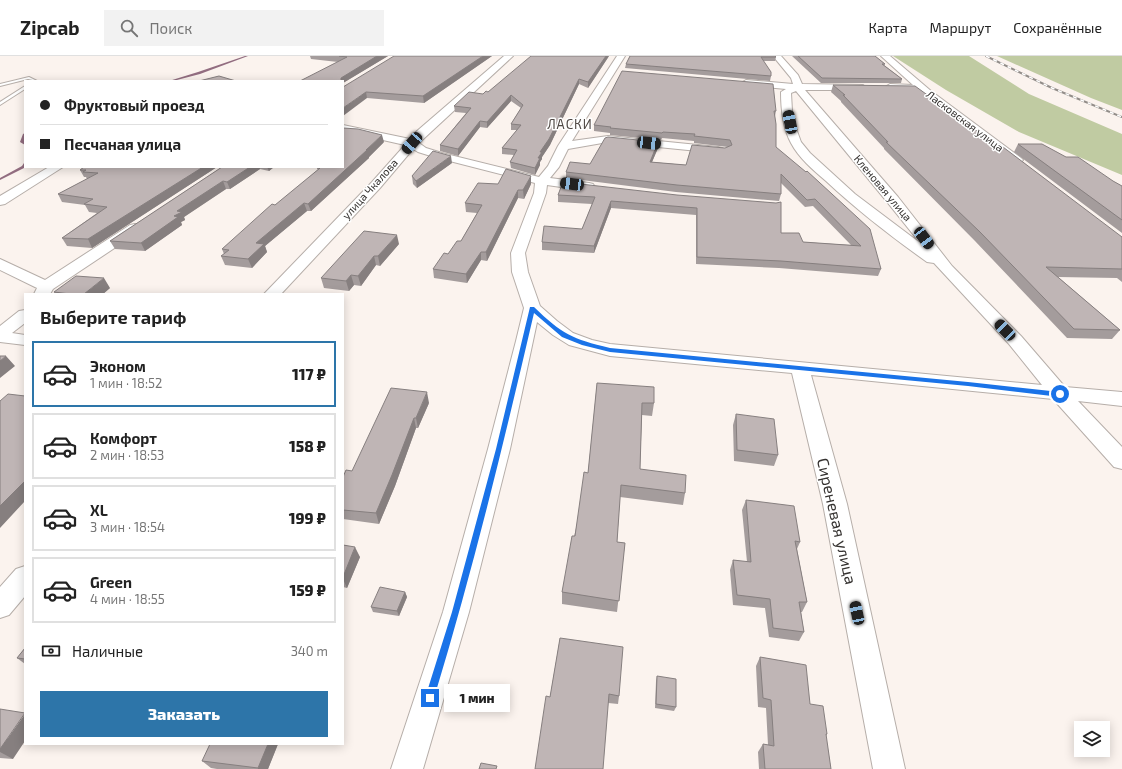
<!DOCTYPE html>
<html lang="ru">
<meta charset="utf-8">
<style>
:root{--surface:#fff;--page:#f2f2f2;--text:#222;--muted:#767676;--line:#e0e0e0;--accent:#2d75a9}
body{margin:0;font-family:"Exo 2",sans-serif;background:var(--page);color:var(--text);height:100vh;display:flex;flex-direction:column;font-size:15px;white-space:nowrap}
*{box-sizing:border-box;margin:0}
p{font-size:13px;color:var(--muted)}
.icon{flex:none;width:22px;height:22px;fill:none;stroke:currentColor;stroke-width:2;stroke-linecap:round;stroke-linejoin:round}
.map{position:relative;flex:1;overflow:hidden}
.panel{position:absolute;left:24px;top:237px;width:320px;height:452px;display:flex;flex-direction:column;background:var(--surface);border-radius:0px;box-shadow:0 2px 10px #0003}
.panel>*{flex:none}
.banner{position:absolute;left:24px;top:24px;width:320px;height:88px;border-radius:0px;box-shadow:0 2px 10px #0003;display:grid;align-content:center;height:88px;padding:0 16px;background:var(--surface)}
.controls{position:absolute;left:1074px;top:665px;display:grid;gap:8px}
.controls a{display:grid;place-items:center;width:36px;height:36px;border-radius:0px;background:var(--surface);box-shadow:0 2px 10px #0003;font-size:20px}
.end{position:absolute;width:18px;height:18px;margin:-9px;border:5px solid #1a73e8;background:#fff;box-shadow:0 0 0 2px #fff}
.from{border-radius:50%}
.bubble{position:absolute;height:28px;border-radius:0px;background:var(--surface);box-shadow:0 2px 10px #0003;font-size:13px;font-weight:800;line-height:28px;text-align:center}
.car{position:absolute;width:12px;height:24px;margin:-12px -6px;border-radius:5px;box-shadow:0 0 3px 1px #0007;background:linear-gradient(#222 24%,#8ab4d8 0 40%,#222 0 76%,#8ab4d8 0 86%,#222 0)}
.banner b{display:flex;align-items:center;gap:14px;height:38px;font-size:15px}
.banner b+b{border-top:1px solid var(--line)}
.banner i{width:10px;height:10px;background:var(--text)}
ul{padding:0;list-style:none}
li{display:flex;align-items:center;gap:12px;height:66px;margin:0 8px 6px;padding:0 8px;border:2px solid var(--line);border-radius:0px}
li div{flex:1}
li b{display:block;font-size:15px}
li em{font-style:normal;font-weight:800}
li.current{border-color:var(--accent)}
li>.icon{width:36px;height:36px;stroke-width:1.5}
h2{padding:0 16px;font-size:18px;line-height:48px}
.pay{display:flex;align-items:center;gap:10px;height:44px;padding:0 16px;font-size:15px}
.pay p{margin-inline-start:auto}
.button{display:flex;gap:8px;margin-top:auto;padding:8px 16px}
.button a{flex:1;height:46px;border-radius:0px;background:var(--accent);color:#fff;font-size:16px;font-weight:800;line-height:46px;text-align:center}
header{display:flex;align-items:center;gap:24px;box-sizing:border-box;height:56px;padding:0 20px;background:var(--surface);border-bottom:1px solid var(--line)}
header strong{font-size:19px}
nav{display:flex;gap:22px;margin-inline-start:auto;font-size:14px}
.search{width:280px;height:36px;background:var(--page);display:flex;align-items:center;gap:10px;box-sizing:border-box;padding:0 14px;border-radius:0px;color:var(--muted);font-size:15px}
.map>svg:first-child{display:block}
.green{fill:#c0cba2}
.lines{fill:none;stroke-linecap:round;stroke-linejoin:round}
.stream{fill:#926d80;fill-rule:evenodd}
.service-casing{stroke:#b6aea9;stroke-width:2}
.minor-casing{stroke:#b6aea9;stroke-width:2}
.service{fill:#fff;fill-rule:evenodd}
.minor{fill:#fff;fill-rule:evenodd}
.rail-casing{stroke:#928d89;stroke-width:2}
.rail{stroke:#fff;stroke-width:1.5;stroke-dasharray:4;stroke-linecap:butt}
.wall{fill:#a49c9c}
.shaded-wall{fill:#867f7f}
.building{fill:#bfb5b5;stroke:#867f7f}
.route{fill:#1a73e8}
.labels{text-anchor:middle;stroke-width:3;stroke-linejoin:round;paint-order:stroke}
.far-street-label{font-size:11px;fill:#353230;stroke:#fff}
.far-quarter-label{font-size:13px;letter-spacing:1px;fill:#504945;stroke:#fff}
.near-street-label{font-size:16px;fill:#353230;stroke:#fff}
</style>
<header>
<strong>Zipcab</strong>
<div class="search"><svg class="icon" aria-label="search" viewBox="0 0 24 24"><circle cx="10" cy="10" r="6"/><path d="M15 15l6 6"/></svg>Поиск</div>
<nav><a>Карта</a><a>Маршрут</a><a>Сохранённые</a></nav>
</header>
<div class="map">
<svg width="1122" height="713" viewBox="0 0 1122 713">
<rect width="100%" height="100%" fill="#fbf3ee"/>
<path class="green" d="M893 0H969L1029 38 1122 78V119L1019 76 946 34Z
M997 0H1122V54L1091 42Z"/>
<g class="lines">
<path class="stream" d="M245 0H248L200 18 173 25H169L198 16Z
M25 77V82L24 86 25 87V89L20 86 23 78Z
M24 107H25L24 112 0 124V122L22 110Z"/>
<g class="service-casing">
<path id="service" d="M29 21 37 25 28 23 0 30V28Z
M25 30V33L0 49V46Z"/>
</g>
<g class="minor-casing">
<path id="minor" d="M504 0H513L419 87 426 92 442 97 539 121 548 110 558 90 617 0H625L572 85 608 80 718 91 722 92 724 94 722 96 718 97 608 86 568 93 559 111 550 122 589 127 593 128 595 131 593 134 589 135 547 129 546 137 525 197 528 216 540 250 557 265 573 277 592 284 610 288 1042 329 1009 288 934 207 927 206C892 181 858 155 826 125 813 114 799 102 791 87 783 72 781 53 781 36L786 33 743 29 741 27 746 24 793 28 791 22 773 0H781L798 19 802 28 863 29 865 31 860 34H805L898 141 952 210 1021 280 1065 331 1122 336V350L1078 345 1122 391V413L1114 411 1053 343 811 319 847 448 905 713H873L823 448 792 317 610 300 569 289 553 279 537 266 510 393 469 556 423 713H391L443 556 488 393 516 285 524 252 512 216 511 197 534 137 535 127 434 101 418 96 413 93 380 132 281 238H264L372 126 405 89 343 75V69L410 83 417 75ZM796 35 888 147 920 187 855 138 810 97 801 86 797 75 792 55 791 37Z
M881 0H890L931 35 1021 102 1023 104 1021 106H1013L920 35 887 33 885 31 890 28 913 29Z
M49 111H63L5 148 0 149V140Z
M135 168 140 169 142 172 140 175 53 233 50 238H34L37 232 0 214V203L45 224 130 169Z
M25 254V267L12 277 25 279V289L0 286V270L19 255Z
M25 510V540L9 559 0 562V531L16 513Z"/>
</g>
<use href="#service" class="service"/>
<use href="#minor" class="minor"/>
<g class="rail-casing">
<path id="rail" d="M986 0 1052 32 1122 61"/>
</g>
<use href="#rail" class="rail"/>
</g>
<path class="wall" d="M310 0H388L343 27V25L338 6 311 3Z
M492 0 424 47 367 42 343 31Z
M609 0 588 32 579 28 550 89 542 101V103L540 106V109L535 119 511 112 510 106 514 99 502 98V92L517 74H511V68L521 52 511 45 487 72 480 71 458 100 440 95V89L466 57 455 56 454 50 483 38Z
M630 0 776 1 775 5H763L771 20 770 25 625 12 626 8Z
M792 0H875L885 8 884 9 902 23 901 27H821Z
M833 29 1122 181V226L1117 222 1058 221 1120 274 1112 283 1067 282 975 185 884 93V92L841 46V45L831 36Z
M776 55 775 60 776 91 881 213 878 220 779 212 696 208V159L611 152 594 197 542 194V186L582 173 592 148 558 146V139H677L781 177 803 186 851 189 813 150 805 151 781 127V138L779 145 676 136 566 122V116L590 108 658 92 652 106 686 109 728 91 694 87V85L662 82 661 84 610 79V77L594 75V69Z
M384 86 369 101V102L311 155H307L265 190 267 196 252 212 225 209 221 200 224 198 222 193 318 114 317 112Z
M1018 88 1066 101 1122 130V177L1014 96Z
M452 107 417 132 413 128 412 120Z
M84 111H217L92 192 67 190 62 182 97 157 89 156 85 149 62 146 58 138 87 123 86 121H84L80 114Z
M222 111H274L269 115 260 113 230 133H226L184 161 185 164 181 166 182 169 145 195 115 193 110 185Z
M531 128 524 143 518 142 487 205 481 204 467 227 434 222 433 213 461 185 477 157 466 156 465 147Z
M399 188 380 210 376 209 361 230 354 229 349 235 324 232 321 222Z
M110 232 103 238H55L54 236Z
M597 327 654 347 652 360 642 359 640 413 685 437 683 449 620 441 617 486 625 487 617 556 562 548V536L588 417Z
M429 347 418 372H416L395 430 379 468 343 463V421L352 415Z
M736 358 778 399 774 410 734 405 733 369Z
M746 444 800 486 797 493 807 546 802 556H801L804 576 799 585 769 581 765 552 733 549 730 514 733 504 747 506 742 454Z
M343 489 360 501 347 532 343 531Z
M405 536 407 541 399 560 373 556 371 551Z
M560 582 619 640 618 648 550 641Z
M25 592V608L17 602Z
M760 601 810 648 827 678 826 680 831 713H759L758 696 763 688 768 689 766 652 758 651 756 610Z
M657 620 676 651 674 655 655 652 656 625Z
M0 653 13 703 0 702Z
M278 688 268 713H217L211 712 202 705Z"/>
<path class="shaded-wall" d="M377 0H388L343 27V25H341V22Z
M483 0H492L424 47 423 40Z
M606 0H609L588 32V26Z
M579 23V28L550 89 542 101V103L540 106V109L535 119V112L540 96Z
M366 36 367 42 343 60V52Z
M511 39V45L487 72V66Z
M480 65V71L458 100V93Z
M382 79 384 86 369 101V102L311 155 308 148Z
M658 86V92L649 113 650 106Z
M451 100 452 107 417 132 416 125Z
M203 111H217L92 192 88 183Z
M250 111H260V113L230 133 227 126Z
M267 111H274L269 115Z
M531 120V128L524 143 523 134Z
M223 125 226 133 184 161 185 164 181 166 182 169 145 195 141 187 174 160 177 155Z
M518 134V142L487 205 486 196Z
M611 145V152L594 197V190Z
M304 147 307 155 265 190 267 196 252 212 248 203 256 187Z
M397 179 399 188 380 210 378 200Z
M481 196V204L467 227 466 218Z
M374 200 376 209 361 230 358 220Z
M351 219 354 229 349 235 346 225Z
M104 222 110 232 103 238H84Z
M6 300 15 310 0 322V305Z
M427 336 429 347 418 372 416 362Z
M414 362 416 372 395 430 379 468 376 457Z
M25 425V445L0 472V450Z
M355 491 360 501 347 532 343 523V521Z
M405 536 407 541 399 560 397 555Z
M25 658V685L13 703 0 696V693Z
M268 688H278L268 713H258V712Z"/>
<path class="building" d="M339 0H377L341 22V25H300L347 1Z
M394 0H483L423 40 366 36 343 52V31Z
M531 0H606L588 26 579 23 549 83 540 96H542L538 102H540L535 112 510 106 517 94 502 92 521 69 511 68 523 49 511 39 487 66 480 65 458 93 440 89 471 52 454 50 469 36 483 38 486 35 488 36Z
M630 0H775L776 1H761L771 16V20L626 8Z
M798 0H875L885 8H882L902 23 822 22Z
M622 15 773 28 776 55H774L776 68V91L806 116 807 115 870 173 881 213 781 205 697 201V152L611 145 594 190 542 186 544 170 582 173 595 141 558 139 563 126 677 139 776 147 781 146V177H799L803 186 861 190 815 143 807 144 781 118V138L677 129 566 116 570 106 590 108 605 82 608 81 658 86 650 106 686 109 692 89 725 92 732 89 730 84 694 80 695 78 663 76 662 77 610 72 611 71 594 69Z
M219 20 236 25H199Z
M833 29 915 30 995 88H999L1122 181V213L1046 211 1120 274 1074 273 980 176 886 86H888L843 39H845Z
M343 72 358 73 382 79 366 94H367L308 148 304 147 256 187 264 188 248 203 221 200 229 194 222 193 272 148 275 149 320 112H317L318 111H343Z
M1018 88H1042L1066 101H1078L1113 125 1122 130V164Z
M433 95 451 100 416 125 412 120Z
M84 111H203L88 183 62 182 107 151 84 148 93 143 58 138 98 117 83 116 86 114H80Z
M222 111H250L227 126 223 125 177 155 182 156 174 160 178 161 141 187 110 185Z
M506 113 531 120 523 134H518L486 196H481L466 218 433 213 444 197 448 198 457 185H461L482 149 465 147 478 127 498 128Z
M364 175 397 179 378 200H374L358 220 351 219 346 225 321 222Z
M76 220 104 222 84 238H70L54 236Z
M0 300H6L0 305Z
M597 327 654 331V347H642L640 413 686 419 685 437 621 429 617 486 625 487 619 545 562 536 572 480H575L584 416 588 417Z
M391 332 427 336 416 362H414L392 419 376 457 343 454V421L346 414 352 415Z
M8 338 25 340V425L0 450V345Z
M736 358 774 363 778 399 737 394Z
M746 444 794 450 800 486 795 485 807 546H799L804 576 773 572 770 543 737 539 733 504 751 506Z
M343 489 355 491 343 521Z
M380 531 405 536 397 555 371 551Z
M560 582 623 591 619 640 609 638 603 713H535L546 640 550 641Z
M25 592V603L17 602Z
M760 601 806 609 810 648 823 650 827 678H826L831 713H765L763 688 774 690 771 644 763 642Z
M657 620 676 623V651L656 648Z
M0 653 25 657 0 693Z
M210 688H268L258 712 202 705Z
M481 707 497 710 496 713H479Z"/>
<path class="route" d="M530 251H534C562 278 572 283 610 292L968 326 1060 336 1063 338 1060 341 968 330 610 296 582 289 562 281 534 257C504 386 473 514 434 642L433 645 430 646 426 645 425 642 452 556 496 393Z"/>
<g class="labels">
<g class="far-street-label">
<text transform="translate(965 65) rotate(37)" y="4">Ласковская улица</text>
<text transform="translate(883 132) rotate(50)" y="4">Кленовая улица</text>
<text transform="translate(370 133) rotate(-48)" y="4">улица Чкалова</text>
</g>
<g class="far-quarter-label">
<text x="570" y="73">ЛАСКИ</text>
</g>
<g class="near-street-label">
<text transform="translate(837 465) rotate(77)" y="6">Сиреневая улица</text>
</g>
</g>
</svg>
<div class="controls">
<a><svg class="icon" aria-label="layers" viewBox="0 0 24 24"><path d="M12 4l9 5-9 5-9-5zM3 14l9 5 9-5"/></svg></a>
</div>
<i class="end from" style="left:1060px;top:338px"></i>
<i class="end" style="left:430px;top:642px"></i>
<div class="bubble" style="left:444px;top:628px;width:66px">1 мин</div>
<i class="car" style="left:790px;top:66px;rotate:349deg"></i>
<i class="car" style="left:412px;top:87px;rotate:221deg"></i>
<i class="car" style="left:649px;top:87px;rotate:96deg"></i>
<i class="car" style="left:572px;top:128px;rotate:277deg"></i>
<i class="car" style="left:924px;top:182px;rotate:143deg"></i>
<i class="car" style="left:1005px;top:274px;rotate:316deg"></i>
<i class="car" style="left:857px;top:557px;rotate:348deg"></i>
<div class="banner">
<b><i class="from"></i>Фруктовый проезд</b>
<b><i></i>Песчаная улица</b>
</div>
<section class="panel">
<h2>Выберите тариф</h2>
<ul>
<li class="current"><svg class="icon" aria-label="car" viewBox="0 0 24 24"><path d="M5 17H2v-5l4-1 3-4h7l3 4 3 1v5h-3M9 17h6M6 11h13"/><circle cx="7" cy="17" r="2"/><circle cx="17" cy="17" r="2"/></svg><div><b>Эконом</b><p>1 мин · 18:52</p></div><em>117 ₽</em></li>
<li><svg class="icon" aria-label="car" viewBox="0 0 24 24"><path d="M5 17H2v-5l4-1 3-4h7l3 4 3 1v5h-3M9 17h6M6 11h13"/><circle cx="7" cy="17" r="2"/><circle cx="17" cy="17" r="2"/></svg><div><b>Комфорт</b><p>2 мин · 18:53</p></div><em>158 ₽</em></li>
<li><svg class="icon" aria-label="car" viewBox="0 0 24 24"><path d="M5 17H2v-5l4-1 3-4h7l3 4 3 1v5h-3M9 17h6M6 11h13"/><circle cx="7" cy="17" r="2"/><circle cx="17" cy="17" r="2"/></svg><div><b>XL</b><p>3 мин · 18:54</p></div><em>199 ₽</em></li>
<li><svg class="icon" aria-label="car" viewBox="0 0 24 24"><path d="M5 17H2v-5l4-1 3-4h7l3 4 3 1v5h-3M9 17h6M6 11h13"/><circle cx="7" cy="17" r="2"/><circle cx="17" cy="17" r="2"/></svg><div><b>Green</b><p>4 мин · 18:55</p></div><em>159 ₽</em></li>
</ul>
<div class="pay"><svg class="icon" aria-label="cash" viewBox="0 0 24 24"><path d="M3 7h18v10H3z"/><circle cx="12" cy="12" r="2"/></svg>Наличные<p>340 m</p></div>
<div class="button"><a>Заказать</a></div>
</section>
</div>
